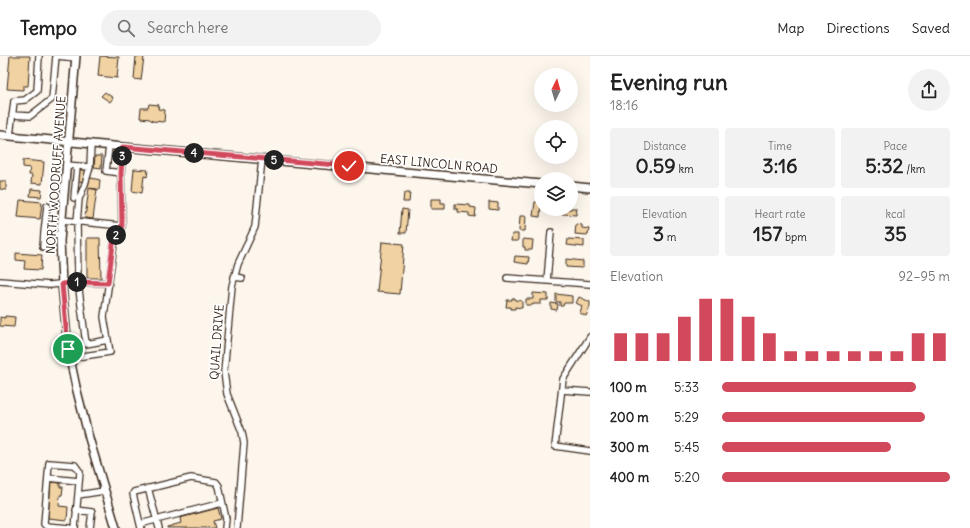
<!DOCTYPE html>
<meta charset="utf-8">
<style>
:root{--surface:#fff;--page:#f2f2f2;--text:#222;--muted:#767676;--line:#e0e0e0;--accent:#d1495b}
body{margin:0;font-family:Delius,sans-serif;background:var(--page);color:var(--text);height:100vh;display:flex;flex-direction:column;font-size:15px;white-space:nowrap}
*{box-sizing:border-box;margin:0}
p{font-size:13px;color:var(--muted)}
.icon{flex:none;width:22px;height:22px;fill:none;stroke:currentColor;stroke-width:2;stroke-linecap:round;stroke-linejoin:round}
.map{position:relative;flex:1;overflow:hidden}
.panel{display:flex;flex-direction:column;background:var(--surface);width:380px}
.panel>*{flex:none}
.needle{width:26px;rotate:5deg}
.buttons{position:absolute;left:534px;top:12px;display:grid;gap:8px}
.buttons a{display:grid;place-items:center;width:44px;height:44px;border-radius:50%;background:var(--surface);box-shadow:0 4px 16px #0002;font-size:20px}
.pin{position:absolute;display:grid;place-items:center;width:34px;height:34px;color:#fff;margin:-17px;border:2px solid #fff;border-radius:50%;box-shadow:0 1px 4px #0007}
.km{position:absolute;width:20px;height:20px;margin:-10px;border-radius:50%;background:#222;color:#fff;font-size:11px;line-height:20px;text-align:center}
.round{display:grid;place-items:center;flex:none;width:42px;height:42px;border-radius:21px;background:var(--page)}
.head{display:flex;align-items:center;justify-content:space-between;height:68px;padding:0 20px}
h1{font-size:22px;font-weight:700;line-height:30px}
.stats{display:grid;grid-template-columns:repeat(3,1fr);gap:6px;height:68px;padding:4px 20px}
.stats div{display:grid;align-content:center;border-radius:4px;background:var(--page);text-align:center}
.stats b{font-size:20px;font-weight:700}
.stats small{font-size:11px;font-weight:400}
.stats p{font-size:11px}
.chart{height:112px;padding:8px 20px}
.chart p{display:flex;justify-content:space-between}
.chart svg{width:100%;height:72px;margin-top:4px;stroke:var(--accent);stroke-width:6}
ul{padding:0 20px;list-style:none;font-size:13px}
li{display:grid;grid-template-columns:64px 48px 1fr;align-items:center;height:30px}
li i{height:10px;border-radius:5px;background:var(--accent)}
header{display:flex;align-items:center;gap:24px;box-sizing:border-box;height:56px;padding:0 20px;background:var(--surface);border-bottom:1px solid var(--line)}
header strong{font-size:19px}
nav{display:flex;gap:22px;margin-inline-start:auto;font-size:14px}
.search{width:280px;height:36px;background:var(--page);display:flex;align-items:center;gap:10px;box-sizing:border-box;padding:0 14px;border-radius:22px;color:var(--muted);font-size:15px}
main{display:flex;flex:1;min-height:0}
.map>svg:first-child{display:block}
</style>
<header>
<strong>Tempo</strong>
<div class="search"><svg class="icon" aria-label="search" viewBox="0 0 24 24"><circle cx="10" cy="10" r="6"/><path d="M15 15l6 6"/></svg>Search here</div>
<nav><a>Map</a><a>Directions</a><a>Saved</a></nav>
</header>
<main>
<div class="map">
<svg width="590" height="472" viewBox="0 0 590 472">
<rect width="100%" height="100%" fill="#fcf6ed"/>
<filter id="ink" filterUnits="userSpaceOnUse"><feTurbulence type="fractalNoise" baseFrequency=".025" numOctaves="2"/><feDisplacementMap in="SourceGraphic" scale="8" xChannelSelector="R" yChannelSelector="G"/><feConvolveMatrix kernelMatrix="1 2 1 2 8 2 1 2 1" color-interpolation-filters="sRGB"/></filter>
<g filter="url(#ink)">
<path fill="#f1d2a3" stroke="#3b2a1e" d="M10 0H30L28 30H23V34L7 33Z
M100 0 119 1 117 22 98 20Z
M136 0 144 1 141 24 134 23Z
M105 36 113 42 110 46 101 40Z
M149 48 159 49 158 53 165 54 164 66 152 65 150 63 140 62 141 52H148Z
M95 100H102L101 112 94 111Z
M23 104 44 106 42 128 31 127 32 119H29L30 112 23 111Z
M79 113 86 114 84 126 78 125Z
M134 113 148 114 147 121 144 120 142 137 132 135Z
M91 122 100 124 99 134 87 132 88 124Z
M0 125H6V134L0 133Z
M89 132 97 133 93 163 85 162Z
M31 133 42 134 41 141 30 140Z
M404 137H410L409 146H403Z
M431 143H441V147H445V153H431Z
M20 144 42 146 40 163 18 161Z
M489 146 498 147V154L489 153Z
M535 146 541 147 540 161 533 160Z
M455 148 470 149V151L476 152 475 161 469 160V157L458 156V153H455Z
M571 152H577L576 159 551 157 552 153H571Z
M402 153 408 154 406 177H400Z
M520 160H526L525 175H519Z
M576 168 582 169V172L589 173 588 179 575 178Z
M512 178H518V185H511Z
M87 182H100L101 222H87Z
M523 183 533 184 532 194H525V191H523Z
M568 183 584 184V191L567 189Z
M382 186 404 188 400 238 377 236Z
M16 197 42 199 41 214 24 213 25 205 16 204Z
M515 200 529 201 528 208 514 206Z
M566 203 583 205V212L566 211Z
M533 237 548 238V244H541V248H533V249H526V243H533Z
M556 238 572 240V247H564L563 250H560V246H556Z
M579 241 590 246V251L586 260 580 257 582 250 576 247Z
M512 242H515V244L522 245V252L515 251V253H511V251H506L507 244H512Z
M551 247 558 248 557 254 551 253Z
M5 260 15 261 14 271 0 270V261L5 262Z
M51 426 60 427V431H63L62 439H60L59 450 68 451 67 464 48 462Z
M218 452 221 463 213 465 215 472H167V471L181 467 180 462Z"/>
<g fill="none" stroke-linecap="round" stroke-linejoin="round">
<defs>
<path id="minor" d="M57 0 76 2
M12 59 30 60 52 43 56 0
M10 80 14 45 25 44 37 35 39 0
M91 88 90 111 85 128 79 143 77 166 78 226 86 288 108 284
M109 90 106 115 121 117 123 91
M66 109 90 111
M74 142 77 110
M47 150 44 177 61 179
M62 164 122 170 121 117
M43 191 44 177
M234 221 242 222
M507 222 590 228
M0 225 50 229 78 226 108 227
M547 225 551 176
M590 281 563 323 555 390 590 395
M70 302 110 296 104 261 115 181 122 170
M562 334 590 336
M48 422 79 425
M148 432 159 472
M78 439 104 435
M76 454 92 456 90 472
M140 468 222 447
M70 472 46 470 44 468 49 407 75 409 80 416 75 472
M141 472 133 438 134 436 191 422 216 426 219 430 226 463 225 472
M237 472 244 387 242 376 227 338 224 316 232 230 238 208 255 171 262 103"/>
<path id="major" d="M76 0 60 185 62 228 68 293 76 331 89 382 116 472
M0 79 123 91 541 128
M571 130 590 132"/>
</defs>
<use href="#minor" stroke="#3b2a1e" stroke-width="8"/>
<use href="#major" stroke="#3b2a1e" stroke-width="10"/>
<use href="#minor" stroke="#fff" stroke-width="5.5"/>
<use href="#major" stroke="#fff" stroke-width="7"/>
</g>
</g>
<g fill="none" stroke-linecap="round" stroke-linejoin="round" filter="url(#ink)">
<defs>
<path id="route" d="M68 293 62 228 78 226 108 227 114 181 122 170 121 117 123 91 349 110"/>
</defs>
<use href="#route" stroke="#fff" stroke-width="8"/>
<use href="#route" stroke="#d1495b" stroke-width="5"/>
</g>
<g text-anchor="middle" stroke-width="3.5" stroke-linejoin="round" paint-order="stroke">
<g font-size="12" fill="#3b2a1e" stroke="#fff">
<text transform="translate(439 108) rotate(5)" y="4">EAST LINCOLN ROAD</text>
<text transform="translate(56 119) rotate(-86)" y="4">NORTH WOODRUFF AVENUE</text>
<text transform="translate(217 286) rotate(-86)" y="4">QUAIL DRIVE</text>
</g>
</g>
</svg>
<div class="buttons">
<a><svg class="needle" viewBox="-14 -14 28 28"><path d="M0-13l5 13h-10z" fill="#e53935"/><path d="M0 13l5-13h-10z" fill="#767676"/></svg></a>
<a><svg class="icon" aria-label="locate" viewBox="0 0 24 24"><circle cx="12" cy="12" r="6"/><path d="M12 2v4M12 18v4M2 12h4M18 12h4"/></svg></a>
<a><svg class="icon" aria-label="layers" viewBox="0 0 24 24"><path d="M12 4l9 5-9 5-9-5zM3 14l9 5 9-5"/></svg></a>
</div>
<div class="pin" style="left:68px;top:293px;background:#1e9e55"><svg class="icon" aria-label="arrive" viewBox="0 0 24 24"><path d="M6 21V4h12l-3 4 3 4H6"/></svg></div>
<div class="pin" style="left:349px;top:110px;background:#d93025"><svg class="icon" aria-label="check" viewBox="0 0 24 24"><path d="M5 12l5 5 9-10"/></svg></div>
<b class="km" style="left:77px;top:226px">1</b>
<b class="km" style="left:116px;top:179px">2</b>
<b class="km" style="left:122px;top:100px">3</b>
<b class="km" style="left:194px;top:97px">4</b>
<b class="km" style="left:274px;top:104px">5</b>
</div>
<section class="panel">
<div class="head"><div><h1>Evening run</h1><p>18:16</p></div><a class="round"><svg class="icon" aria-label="share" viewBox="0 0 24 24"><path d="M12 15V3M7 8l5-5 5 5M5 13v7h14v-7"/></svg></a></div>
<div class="stats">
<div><p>Distance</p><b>0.59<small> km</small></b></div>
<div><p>Time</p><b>3:16</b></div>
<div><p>Pace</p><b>5:32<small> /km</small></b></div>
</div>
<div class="stats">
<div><p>Elevation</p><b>3<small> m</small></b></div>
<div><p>Heart rate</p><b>157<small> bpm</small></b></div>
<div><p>kcal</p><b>35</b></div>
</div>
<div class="chart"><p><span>Elevation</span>92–95 m</p>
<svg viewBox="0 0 160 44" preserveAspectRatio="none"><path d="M5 44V27M15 44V27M25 44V27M35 44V17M45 44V6M55 44V6M65 44V17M75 44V27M85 44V38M95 44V38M105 44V38M115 44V38M125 44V38M135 44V38M145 44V27M155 44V27"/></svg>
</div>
<ul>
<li><b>100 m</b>5:33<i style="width:85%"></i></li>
<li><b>200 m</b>5:29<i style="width:89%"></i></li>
<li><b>300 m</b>5:45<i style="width:74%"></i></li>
<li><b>400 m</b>5:20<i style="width:100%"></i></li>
</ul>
</section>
</main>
